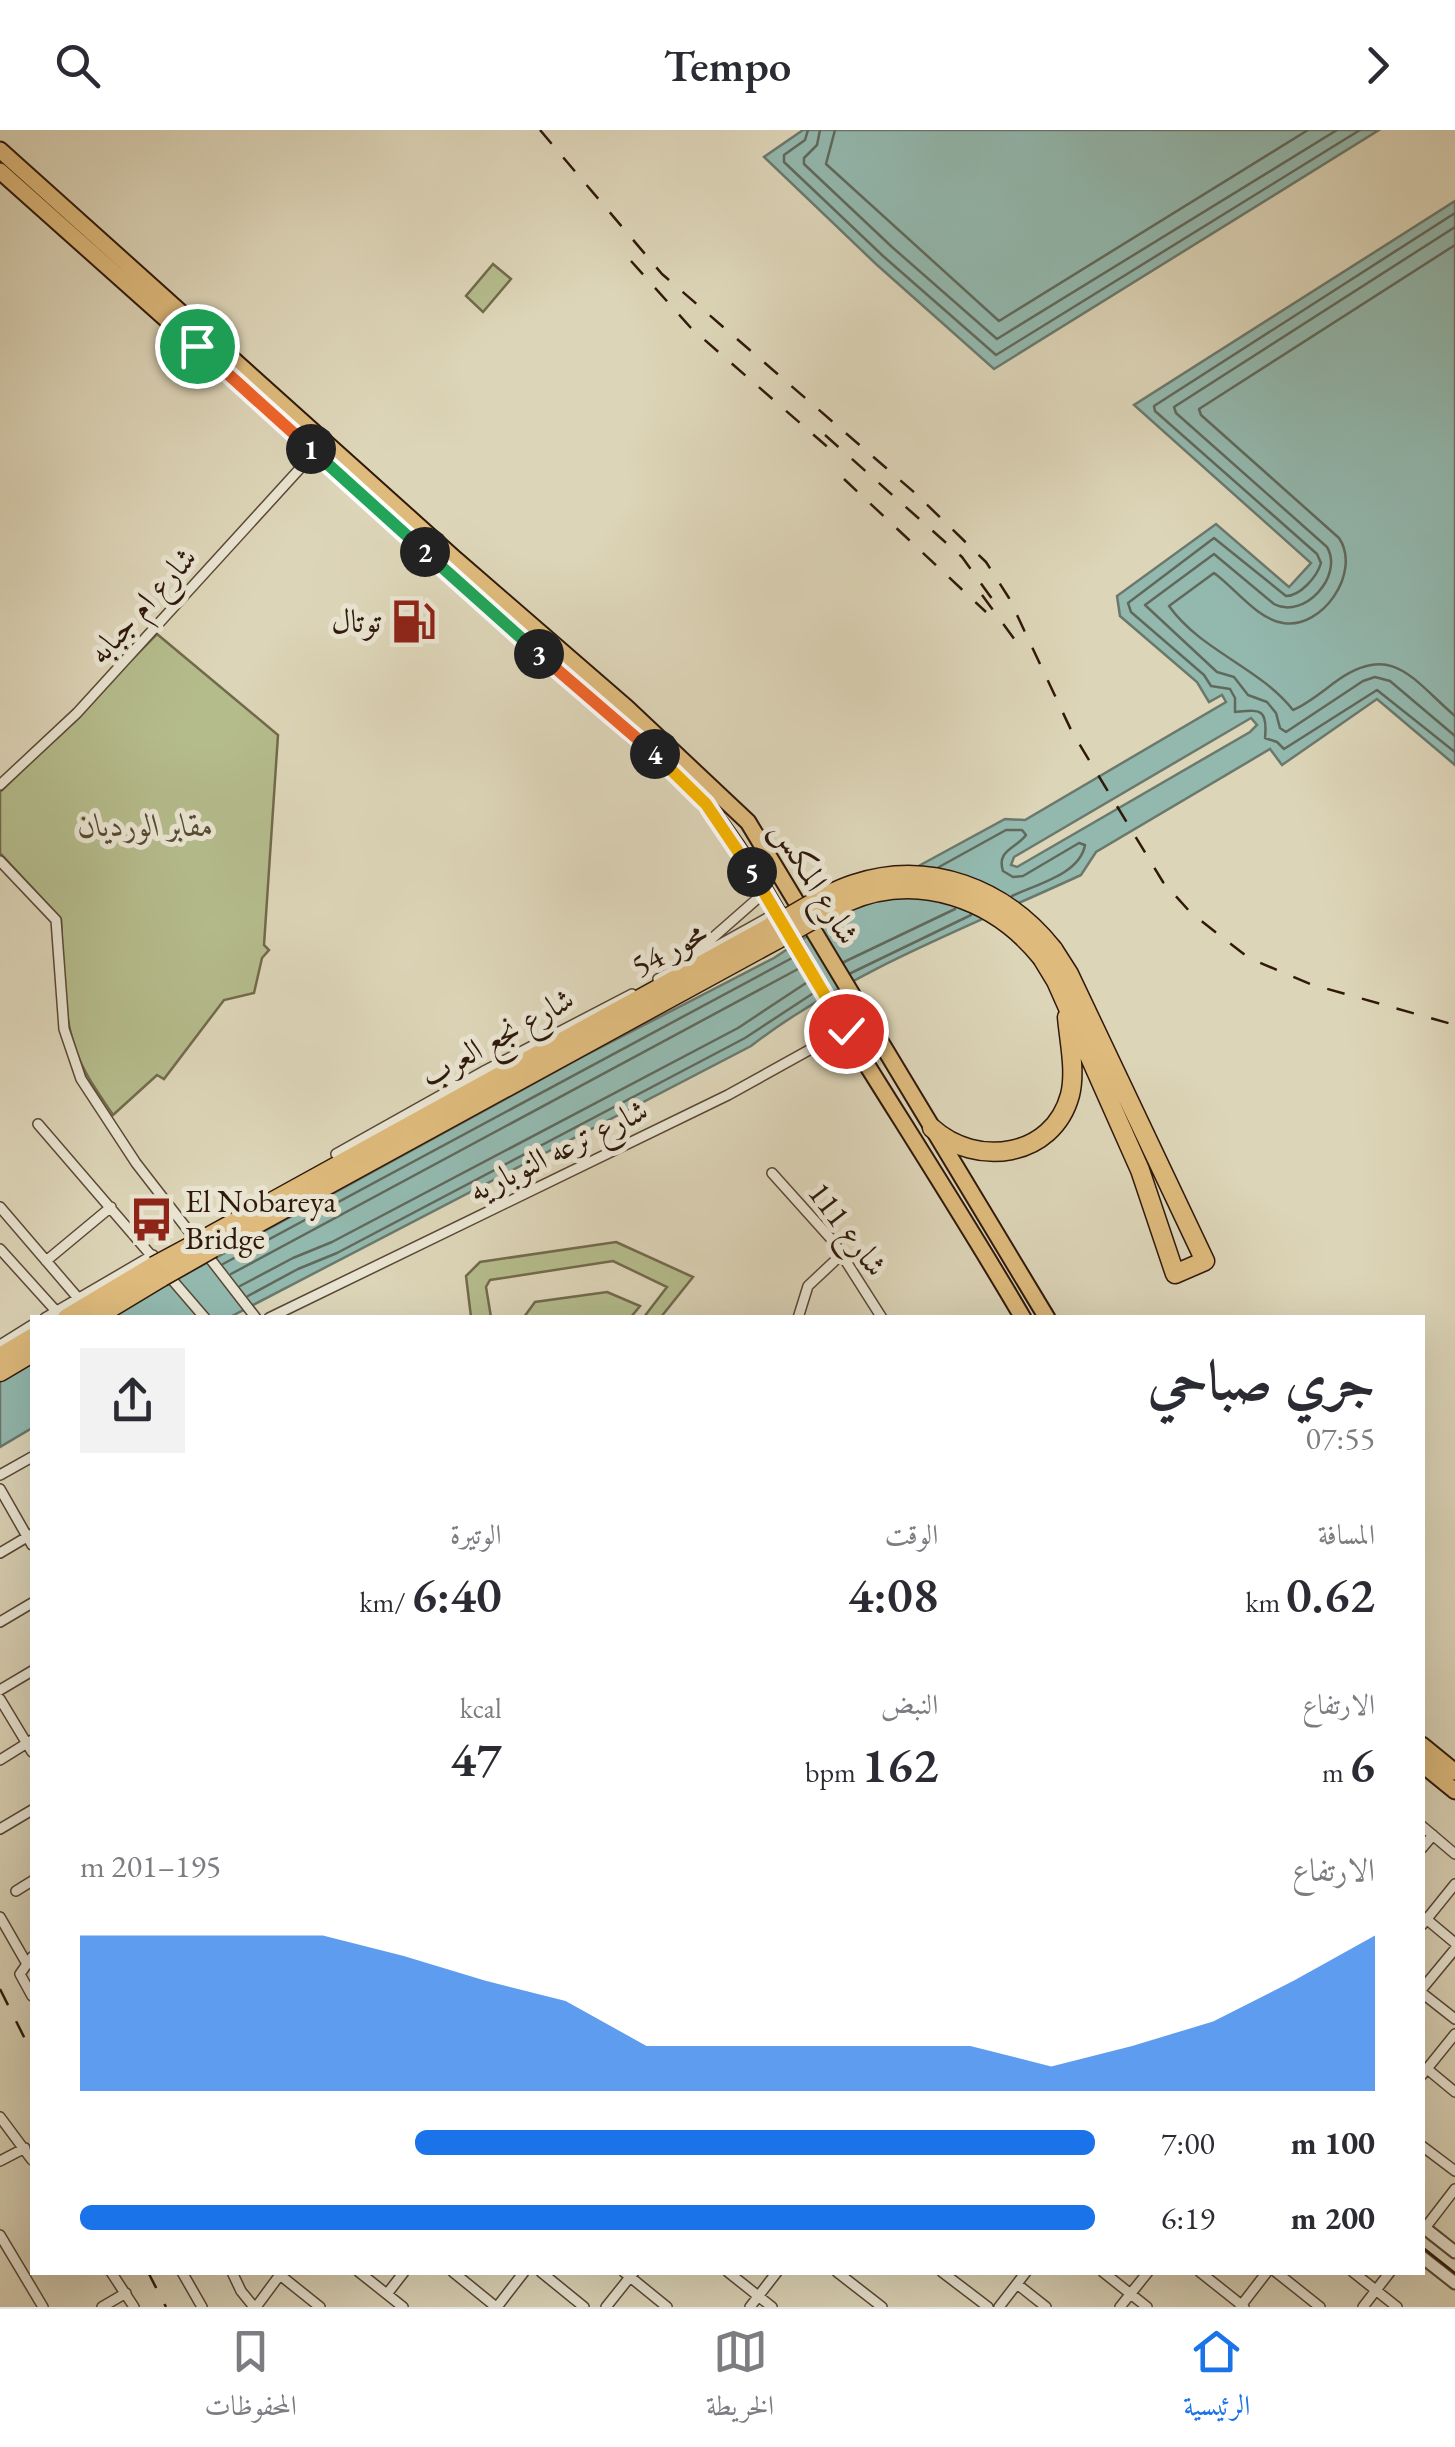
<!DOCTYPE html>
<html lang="ar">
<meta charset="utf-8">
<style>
:root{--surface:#fff;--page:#f2f2f3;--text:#2b2b33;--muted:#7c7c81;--line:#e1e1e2;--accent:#1a73e8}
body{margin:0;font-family:"EB Garamond",Amiri,serif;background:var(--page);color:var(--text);direction:rtl;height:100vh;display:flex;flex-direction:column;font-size:38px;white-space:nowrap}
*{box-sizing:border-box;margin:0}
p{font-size:32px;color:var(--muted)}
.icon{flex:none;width:55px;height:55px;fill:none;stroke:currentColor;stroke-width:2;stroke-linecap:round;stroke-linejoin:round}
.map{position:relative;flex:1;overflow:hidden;direction:ltr}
.details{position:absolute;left:30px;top:1185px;width:1395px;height:960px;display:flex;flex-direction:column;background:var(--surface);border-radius:0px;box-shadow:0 10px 40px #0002;direction:rtl}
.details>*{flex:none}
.pin{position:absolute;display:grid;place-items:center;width:85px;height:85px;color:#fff;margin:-42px;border:5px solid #fff;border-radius:50%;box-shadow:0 2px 10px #0007}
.km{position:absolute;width:50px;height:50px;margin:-25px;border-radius:50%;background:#222;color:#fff;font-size:28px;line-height:50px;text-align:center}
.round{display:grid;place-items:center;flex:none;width:105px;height:105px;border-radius:0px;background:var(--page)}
.headline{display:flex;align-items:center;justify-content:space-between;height:170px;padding:0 50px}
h1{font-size:55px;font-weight:600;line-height:75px}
.metrics{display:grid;grid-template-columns:repeat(3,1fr);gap:15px;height:170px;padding:10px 50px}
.metrics div{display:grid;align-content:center}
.metrics b{font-size:50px;font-weight:600}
.metrics small{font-size:28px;font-weight:400}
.metrics p{font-size:28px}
.chart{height:280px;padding:20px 50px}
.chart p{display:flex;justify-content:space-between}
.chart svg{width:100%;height:180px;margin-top:10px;fill:var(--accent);opacity:.7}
ul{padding:0 50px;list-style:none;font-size:32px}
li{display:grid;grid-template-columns:160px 120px 1fr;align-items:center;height:75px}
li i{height:25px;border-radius:12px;background:var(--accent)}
header{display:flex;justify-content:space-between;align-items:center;height:130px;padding:0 50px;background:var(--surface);font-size:45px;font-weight:600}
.tab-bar{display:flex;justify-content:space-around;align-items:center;height:140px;border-top:2px solid var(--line);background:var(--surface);font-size:28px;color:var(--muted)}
.tab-bar a{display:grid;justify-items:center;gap:5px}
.tab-bar .on{color:var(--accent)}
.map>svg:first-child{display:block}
</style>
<header><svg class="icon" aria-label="forward" viewBox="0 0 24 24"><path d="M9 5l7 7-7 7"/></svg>Tempo<svg class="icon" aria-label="search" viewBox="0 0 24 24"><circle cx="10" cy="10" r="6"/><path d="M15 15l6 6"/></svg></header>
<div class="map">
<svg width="1455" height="2177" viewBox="0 0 1455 2177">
<rect width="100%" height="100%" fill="#ddd5b8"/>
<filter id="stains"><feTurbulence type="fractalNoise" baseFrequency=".002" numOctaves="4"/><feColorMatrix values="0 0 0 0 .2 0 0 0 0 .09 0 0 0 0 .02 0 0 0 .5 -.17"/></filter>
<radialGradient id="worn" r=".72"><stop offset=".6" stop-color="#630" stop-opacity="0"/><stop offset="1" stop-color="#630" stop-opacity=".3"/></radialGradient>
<path fill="#b5bc8c" stroke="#726a4c" stroke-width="2.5" d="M493 134 511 149 483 182 466 166Z
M157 504 278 605 264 815 269 820 262 828 254 863 224 870 164 949 157 945 113 985C100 965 85 946 77 923 61 881 63 833 61 789L0 723V662Z
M616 1112 693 1147 661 1187H644L667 1157 613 1131 490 1150 486 1157 491 1187H471L466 1146 480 1132Z
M607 1162 640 1176 631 1187H524L535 1172Z"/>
<path fill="#93b9af" stroke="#6b796d" stroke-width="2.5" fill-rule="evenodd" d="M803 0H1379L994 239 876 134 764 27Z
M1455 71V635L1377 569 1282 635 1270 619 1096 722 1081 745C973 795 845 843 751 916L230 1187 106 1188 582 927 774 828 891 751 1005 689 1025 690 1226 572 1222 565 1209 572 1197 552 1120 486 1117 466 1216 394 1289 457 1311 433 1134 275ZM1251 588 1257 595 1250 602 1017 737 1011 735 1014 727Z
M32 1231V1298L0 1317V1250Z"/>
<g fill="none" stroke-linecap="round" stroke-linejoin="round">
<path stroke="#61695d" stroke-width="2.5" d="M808 0 805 10 784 25V32L883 126 996 225 1360 0
M820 0 817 15 804 28V34L892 117 997 209 1337 0
M835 0 826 34 999 191 1308 0
M1455 83 1154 276 1155 281 1317 424 1321 433C1317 447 1300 466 1286 466L1214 408 1128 473 1131 482 1204 545 1211 556 1230 559 1235 568V582C1259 580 1268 577 1265 608L1277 612 1284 619 1377 560 1455 622
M1455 97 1174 277 1176 283 1327 417C1344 446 1304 490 1274 474L1214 424 1145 475 1217 542 1234 547 1248 565 1267 572 1276 583 1280 598 1286 602 1363 551 1375 547 1390 551 1455 606
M1455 115 1199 279 1201 285 1339 408C1362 442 1322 500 1283 493 1257 489 1235 458 1214 443L1169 476C1201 521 1259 537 1293 580 1308 574 1324 560 1338 550 1393 512 1413 550 1455 586
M939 737 1006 700H1022L1026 705C1017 718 996 720 1003 741L1013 747 1023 746 1079 713 1085 715C1080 744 1037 754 1012 766
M844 832 955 779
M851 843 971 785
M223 1134 792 828
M231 1144 798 839
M240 1156 293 1128 332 1112 738 898 806 853
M248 1166 298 1139 337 1123 745 908 812 864"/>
<defs>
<path id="minor" d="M0 655 77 583 315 322
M0 731 56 790 64 899 81 949 136 1033 256 1188
M700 819 765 762
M658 849 778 782
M38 994 205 1188
M336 1024 486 940 632 864
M772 1043 833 1111 882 1188
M0 1077 78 1168
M0 1119 56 1181
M46 1131 111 1077
M45 1188 153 1125
M269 1188 728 965 865 889
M798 1188 808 1156 842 1124
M0 1215 32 1195
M0 1345 32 1327
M0 1359 32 1415
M0 1423 32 1404
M0 1492 32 1473
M0 1560 32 1541
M0 1569 32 1622
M0 1630 32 1610
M1422 1696 1455 1724
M0 1699 32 1680
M1422 1718 1433 1705
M16 1761 32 1751
M0 1787 27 1834
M1425 1788 1455 1813
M1422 1795 1455 1754
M32 1827 20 1844 32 1866
M1422 1859 1455 1819
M1422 1863 1455 1889
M1426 1938 1455 1962
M1422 1945 1455 1904
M0 1987 32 2030
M1422 2016 1455 2041
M0 2031 25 2018
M1425 2098 1455 2059
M0 2105 43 2177
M111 2142 134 2177
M182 2142 202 2177
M232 2142 241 2161 254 2177
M359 2142 403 2177
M453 2142 496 2177
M541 2142 584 2177
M624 2142 667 2177
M728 2142 772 2177
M837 2142 882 2177
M942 2142 988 2177
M1103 2142 1147 2177
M1200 2142 1244 2177
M1276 2142 1320 2177
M1353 2142 1397 2177
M280 2145 320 2177
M1017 2154 1046 2177
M387 2164 404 2142
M102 2177 126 2163
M256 2177 282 2142
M497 2177 524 2142
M606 2177 634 2142
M750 2177 777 2142
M999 2177 1026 2142
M1120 2177 1148 2142
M1240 2177 1267 2142
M1363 2177 1390 2142"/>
<path id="tertiary" d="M1422 2096 1455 2122
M1422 2127 1455 2153"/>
<path id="primary" d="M0 20 453 427 627 578 748 692 1047 1188
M0 41 693 659C753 728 792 812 839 890 900 989 964 1087 1023 1188
M1422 1615 1455 1642
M1422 1634 1455 1661"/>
<path id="motorway" d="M1042 828 1056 851 1140 1040 1175 1144 1205 1131 1069 844 1053 819
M932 998C976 1038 1053 1028 1070 965 1076 941 1069 911 1067 887
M236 1105 778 809
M208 1107 772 796
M67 1188 154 1136
M94 1188 162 1147
M0 1227 32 1208
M0 1242 32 1223"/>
</defs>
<use href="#minor" stroke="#5a4836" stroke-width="12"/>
<use href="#tertiary" stroke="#5a4836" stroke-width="15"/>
<use href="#primary" stroke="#2f190b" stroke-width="19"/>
<use href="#motorway" stroke="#2f190b" stroke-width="21"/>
<use href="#minor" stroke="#e9e4d1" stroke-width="9"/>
<use href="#tertiary" stroke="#e9e4d1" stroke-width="11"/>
<use href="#primary" stroke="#deba7c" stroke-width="15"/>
<use href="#motorway" stroke="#deba7c" stroke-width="18"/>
<path stroke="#2f190b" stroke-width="2.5" d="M1422 2117 1455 2143"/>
<path stroke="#2f190b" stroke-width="2.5" stroke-dasharray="18 18" stroke-linecap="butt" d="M540 0 662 144 915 363 986 432 1009 468 1072 602 1163 752 1191 783 1249 828 1310 854 1455 895
M631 131 691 198 831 320
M825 305 962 427 995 473
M844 349 986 482
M982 465 1023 521
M0 1859 32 1923
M148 2142 166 2177"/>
<defs>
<path id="motorway-bridge" d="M772 796C799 782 826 763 854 754 930 729 1005 759 1053 819
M778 809C801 797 823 783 847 772 918 741 995 769 1042 828
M154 1136 208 1107
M162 1147 213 1118"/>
</defs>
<use href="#motorway-bridge" stroke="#2f190b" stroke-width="21" stroke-linecap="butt"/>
<use href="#motorway-bridge" stroke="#deba7c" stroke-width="18"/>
</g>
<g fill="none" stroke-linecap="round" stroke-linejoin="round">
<defs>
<path id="split-1" d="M197 216 311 319"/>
<path id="split-2" d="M311 319 425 422"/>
<path id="split-3" d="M425 422 539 524"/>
<path id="split-4" d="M539 524 655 624"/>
<path id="split-5" d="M655 624 706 674 752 742"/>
<path id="split-6" d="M752 742 846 901"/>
</defs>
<use href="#split-1" stroke="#fff" stroke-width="20"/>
<use href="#split-2" stroke="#fff" stroke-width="20"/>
<use href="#split-3" stroke="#fff" stroke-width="20"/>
<use href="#split-4" stroke="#fff" stroke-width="20"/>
<use href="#split-5" stroke="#fff" stroke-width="20"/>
<use href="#split-6" stroke="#fff" stroke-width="20"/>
<use href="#split-1" stroke="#f0652b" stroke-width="12"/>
<use href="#split-2" stroke="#22a559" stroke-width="12"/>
<use href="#split-3" stroke="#22a559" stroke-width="12"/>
<use href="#split-4" stroke="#f0652b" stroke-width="12"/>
<use href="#split-5" stroke="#f5b400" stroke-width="12"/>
<use href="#split-6" stroke="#f5b400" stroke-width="12"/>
</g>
<defs>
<symbol id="fuel-bare" viewBox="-9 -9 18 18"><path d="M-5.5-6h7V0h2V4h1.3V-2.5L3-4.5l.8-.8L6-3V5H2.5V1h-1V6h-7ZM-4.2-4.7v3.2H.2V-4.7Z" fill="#8f2418" stroke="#e9e4d1" stroke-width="2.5" paint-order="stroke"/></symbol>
<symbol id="bus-bare" viewBox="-9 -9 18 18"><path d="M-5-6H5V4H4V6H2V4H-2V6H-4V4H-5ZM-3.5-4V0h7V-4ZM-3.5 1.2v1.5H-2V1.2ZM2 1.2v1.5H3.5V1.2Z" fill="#8f2418" stroke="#e9e4d1" stroke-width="2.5" paint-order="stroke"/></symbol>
</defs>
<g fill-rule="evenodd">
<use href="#fuel-bare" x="382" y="460" width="63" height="63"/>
<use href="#bus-bare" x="120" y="1058" width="63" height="63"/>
</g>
<g text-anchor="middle" stroke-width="10" stroke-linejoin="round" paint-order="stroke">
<g font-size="32" fill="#2f190b" stroke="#e9e4d1">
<text transform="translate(142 475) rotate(-48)" y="11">شارع ام جبابه</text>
<text transform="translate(816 752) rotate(59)" y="11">شارع المكس</text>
<text transform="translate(669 819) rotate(-29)" y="11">محور 54</text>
<text transform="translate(497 907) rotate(-29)" y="11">شارع نجع العرب</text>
<text transform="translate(558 1020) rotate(-26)" y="11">شارع ترعه النوباريه</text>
<text transform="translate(848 1099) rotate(53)" y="11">شارع 111</text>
</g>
<g font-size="32" fill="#2f190b" stroke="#e9e4d1" text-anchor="end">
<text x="381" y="502">توتال</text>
<text x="185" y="1082" text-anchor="start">El Nobareya<tspan x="185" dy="37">Bridge</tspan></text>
</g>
<g font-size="32" font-style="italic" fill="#574a32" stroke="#e9e4d1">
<text x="146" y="706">مقابر الورديان</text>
</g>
</g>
<rect width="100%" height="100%" filter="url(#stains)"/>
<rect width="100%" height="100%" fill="url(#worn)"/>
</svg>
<div class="pin" style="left:197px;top:216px;background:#1e9e55"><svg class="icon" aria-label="arrive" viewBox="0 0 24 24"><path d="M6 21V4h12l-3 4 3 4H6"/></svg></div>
<div class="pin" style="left:846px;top:901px;background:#d93025"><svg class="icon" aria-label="check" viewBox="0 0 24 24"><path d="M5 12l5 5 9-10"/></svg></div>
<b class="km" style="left:311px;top:319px">1</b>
<b class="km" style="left:425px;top:422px">2</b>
<b class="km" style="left:539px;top:524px">3</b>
<b class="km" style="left:655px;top:624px">4</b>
<b class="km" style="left:752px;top:742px">5</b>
<section class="details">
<div class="headline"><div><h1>جري صباحي</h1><p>07:55</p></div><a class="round"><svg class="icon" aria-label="share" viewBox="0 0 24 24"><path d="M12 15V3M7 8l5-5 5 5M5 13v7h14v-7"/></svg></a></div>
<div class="metrics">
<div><p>المسافة</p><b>0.62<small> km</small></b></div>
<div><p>الوقت</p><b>4:08</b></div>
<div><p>الوتيرة</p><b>6:40<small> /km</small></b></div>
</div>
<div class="metrics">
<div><p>الارتفاع</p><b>6<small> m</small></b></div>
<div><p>النبض</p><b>162<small> bpm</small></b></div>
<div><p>kcal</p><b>47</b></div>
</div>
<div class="chart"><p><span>الارتفاع</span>195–201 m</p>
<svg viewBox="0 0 160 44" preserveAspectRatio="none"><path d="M0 44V6L10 6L20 6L30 6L40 11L50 17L60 22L70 33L80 33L90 33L100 33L110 33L120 38L130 33L140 27L150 17L160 6V44z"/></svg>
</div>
<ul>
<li><b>100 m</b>7:00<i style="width:67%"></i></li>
<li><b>200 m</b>6:19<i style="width:100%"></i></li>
</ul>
</section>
</div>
<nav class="tab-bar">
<a class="on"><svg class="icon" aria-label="home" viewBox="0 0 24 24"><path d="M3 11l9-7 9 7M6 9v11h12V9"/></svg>الرئيسية</a>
<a><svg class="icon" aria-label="map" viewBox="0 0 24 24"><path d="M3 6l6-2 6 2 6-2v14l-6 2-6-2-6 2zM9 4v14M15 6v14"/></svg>الخريطة</a>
<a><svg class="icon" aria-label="saved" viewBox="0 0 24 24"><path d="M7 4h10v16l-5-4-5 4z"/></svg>المحفوظات</a>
</nav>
